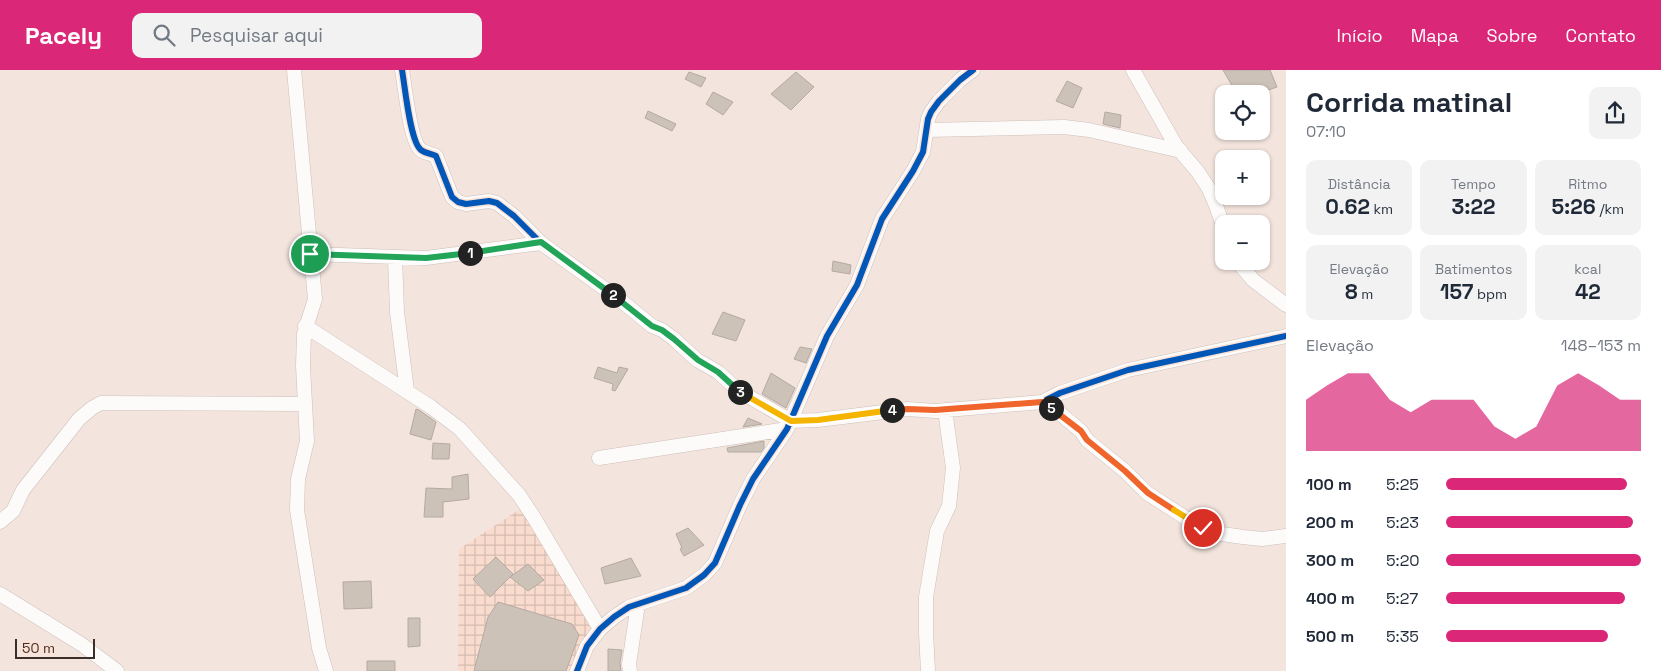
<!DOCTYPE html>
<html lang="pt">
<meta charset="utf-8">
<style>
:root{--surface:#fff;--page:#f2f2f3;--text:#1f2937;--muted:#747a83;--accent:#db2777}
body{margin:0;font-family:"Space Grotesk",sans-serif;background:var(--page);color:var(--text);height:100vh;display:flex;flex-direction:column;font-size:19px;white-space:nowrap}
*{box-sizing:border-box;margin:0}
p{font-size:16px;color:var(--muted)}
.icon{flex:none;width:28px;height:28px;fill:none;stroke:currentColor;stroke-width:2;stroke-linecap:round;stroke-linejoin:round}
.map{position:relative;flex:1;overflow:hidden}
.side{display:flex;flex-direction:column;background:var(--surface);width:375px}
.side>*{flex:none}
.buttons{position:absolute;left:1215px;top:15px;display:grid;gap:10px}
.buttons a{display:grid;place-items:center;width:55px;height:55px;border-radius:10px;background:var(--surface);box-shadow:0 1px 4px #0004;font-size:25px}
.scale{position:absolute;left:15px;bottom:12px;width:80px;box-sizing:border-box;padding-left:5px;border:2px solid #3c2f29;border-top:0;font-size:14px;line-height:18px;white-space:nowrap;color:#3c2f29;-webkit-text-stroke:4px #fce1d4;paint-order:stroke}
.pin{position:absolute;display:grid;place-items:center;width:42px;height:42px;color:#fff;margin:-21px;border:2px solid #fff;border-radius:50%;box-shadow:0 1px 5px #0007}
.km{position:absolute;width:25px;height:25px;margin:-12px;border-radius:50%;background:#222;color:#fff;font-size:14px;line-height:25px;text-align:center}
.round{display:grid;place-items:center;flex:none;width:52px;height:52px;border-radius:10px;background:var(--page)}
.summary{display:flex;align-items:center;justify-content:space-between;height:85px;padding:0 20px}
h1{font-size:28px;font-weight:800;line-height:38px}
.metrics{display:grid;grid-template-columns:repeat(3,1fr);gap:8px;height:85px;padding:5px 20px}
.metrics div{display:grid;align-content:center;border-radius:10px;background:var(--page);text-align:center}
.metrics b{font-size:21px;font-weight:800}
.metrics small{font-size:14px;font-weight:400}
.metrics p{font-size:14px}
.chart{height:140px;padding:10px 20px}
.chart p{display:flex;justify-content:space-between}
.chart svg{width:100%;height:90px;margin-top:5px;fill:var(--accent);opacity:.7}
ul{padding:0 20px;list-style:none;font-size:16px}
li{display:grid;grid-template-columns:80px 60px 1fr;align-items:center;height:38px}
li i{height:12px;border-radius:6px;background:var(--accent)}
header{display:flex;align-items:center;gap:30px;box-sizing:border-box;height:70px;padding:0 25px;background:var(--accent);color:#fff}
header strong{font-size:24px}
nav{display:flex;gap:28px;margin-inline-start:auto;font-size:18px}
.search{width:350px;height:45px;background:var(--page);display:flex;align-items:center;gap:12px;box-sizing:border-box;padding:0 18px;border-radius:10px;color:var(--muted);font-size:19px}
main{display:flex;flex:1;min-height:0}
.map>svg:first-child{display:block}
</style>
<header>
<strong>Pacely</strong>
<div class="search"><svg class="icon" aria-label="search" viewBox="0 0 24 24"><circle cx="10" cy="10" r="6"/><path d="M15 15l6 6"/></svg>Pesquisar aqui</div>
<nav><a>Início</a><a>Mapa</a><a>Sobre</a><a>Contato</a></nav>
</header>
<main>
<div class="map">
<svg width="1286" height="601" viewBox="0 0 1286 601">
<defs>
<pattern id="industrial-grid" width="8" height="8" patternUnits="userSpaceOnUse" patternTransform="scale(1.25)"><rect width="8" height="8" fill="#f9dcce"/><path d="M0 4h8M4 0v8" fill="none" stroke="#d6bdb1"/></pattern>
</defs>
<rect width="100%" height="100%" fill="#f3e4dd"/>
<path fill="url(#industrial-grid)" d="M522 438 594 561 578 601H458L459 479Z"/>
<path fill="#cdc2b8" stroke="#b4aaa2" d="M1223 0H1270L1277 17 1260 23 1257 17 1237 24Z
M689 2 706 8 701 17 685 9Z
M796 2 814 17 791 40 771 24Z
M1067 11 1082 18 1073 38 1056 31Z
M713 22 733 32 723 45 706 34Z
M648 41 676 54 672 61 645 48Z
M1105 42 1121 45 1120 58 1103 54Z
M833 191 851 195 850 204 832 201Z
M723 242 745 250 736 271 712 264Z
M800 277 812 279 806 293 794 289Z
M598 297 617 303 619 297 628 299 615 321 612 320 613 314 594 308Z
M771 303 795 318 786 338 762 324Z
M416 339 419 340 436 352 431 370 410 364Z
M748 348 762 354 743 357Z
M764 371V378L761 382H728L727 378Z
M433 373 450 374 449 389H432Z
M468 404 469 429 443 432V447H424L426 418 452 419V407Z
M688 458 704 475 684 486 680 479 682 478 676 464Z
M496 487 513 504 490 527 473 509Z
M631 488 641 506 605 514 601 498Z
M528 494 544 510 528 521 510 507Z
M371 511 372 538 344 539 343 512Z
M498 532 572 554 579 565 566 601H474L488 547Z
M408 548H420V576L408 577Z
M608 579 622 580 620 593 621 601H608Z
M367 591H395V601H367Z"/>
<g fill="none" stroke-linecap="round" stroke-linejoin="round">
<defs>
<path id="minor" d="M294 0 315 229 304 264 303 296 307 371 298 409 297 440 319 578 326 601
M402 0C405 16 410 72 421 80 425 83 432 84 436 86L452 127 458 132 466 134 489 131 497 133 514 146 541 173 619 229 652 256 662 260 674 269 697 290 718 302 739 321 791 351 818 350 908 339 935 341 1042 332 1060 323 1128 300 1286 266
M1133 0 1176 76 1198 102 1209 119 1215 133 1224 158
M927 60 1064 57 1089 60 1181 81
M310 184 426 188 541 173
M395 188 397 242 407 321
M1237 191 1253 210 1286 235
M305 256 431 337 460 359 519 425 533 446 600 559
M1042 332 1057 341 1081 361 1087 370 1125 401 1147 423 1192 452 1203 458 1222 464 1243 467 1262 469 1286 466
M599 388 787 359
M0 452 13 441 23 420 79 349 92 338 101 333 305 334
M0 524 81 574 117 601
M577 601 587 576 600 559 614 547 629 537 686 518 704 505 715 493 740 435 753 409 787 359 827 266 857 215 882 149 913 101 923 82 928 49 931 42 939 31 960 10 973 0
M630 601 629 594 638 534
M928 601 926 563V527L937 461 949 436 953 398 945 340"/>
</defs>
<use href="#minor" stroke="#cdc0ba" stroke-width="15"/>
<use href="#minor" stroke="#fdfbfa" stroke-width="14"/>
<defs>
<path id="cycleway" d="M402 0C405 16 410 72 421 80 425 83 432 84 436 86L452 127 458 132 466 134 489 131 497 133 514 146 541 173 619 229 652 256 662 260 674 269 697 290 718 302 739 321 791 351 818 350 908 339 935 341 1042 332 1060 323 1128 300 1286 266
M577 601 587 576 600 559 614 547 629 537 686 518 704 505 715 493 740 435 753 409 787 359 827 266 857 215 882 149 913 101 923 82 928 49 931 42 939 31 960 10 973 0"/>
</defs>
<use href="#cycleway" stroke="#fce1d4" stroke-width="9"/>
<use href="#cycleway" stroke="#0057b8" stroke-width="6"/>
</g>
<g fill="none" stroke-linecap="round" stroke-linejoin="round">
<defs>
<path id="split-1" d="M310 184 426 188 470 183"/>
<path id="split-2" d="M470 183 541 172 613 225"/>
<path id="split-3" d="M613 225 652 256 662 260 674 269 698 290 718 302 740 322"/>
<path id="split-4" d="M740 322 791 351 818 350 892 340"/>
<path id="split-5" d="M892 340 908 339 935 340 1042 332 1051 338"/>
<path id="split-6" d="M1051 338 1081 361 1087 370 1125 401 1148 423 1174 440"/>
<path id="split-7" d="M1174 440 1203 458"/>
</defs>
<use href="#split-1" stroke="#fff" stroke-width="10"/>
<use href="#split-2" stroke="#fff" stroke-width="10"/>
<use href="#split-3" stroke="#fff" stroke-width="10"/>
<use href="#split-4" stroke="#fff" stroke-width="10"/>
<use href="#split-5" stroke="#fff" stroke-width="10"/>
<use href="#split-6" stroke="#fff" stroke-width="10"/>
<use href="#split-7" stroke="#fff" stroke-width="10"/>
<use href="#split-1" stroke="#22a559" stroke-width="6"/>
<use href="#split-2" stroke="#22a559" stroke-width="6"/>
<use href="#split-3" stroke="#22a559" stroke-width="6"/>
<use href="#split-4" stroke="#f5b400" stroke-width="6"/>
<use href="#split-5" stroke="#f0652b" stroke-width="6"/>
<use href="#split-6" stroke="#f0652b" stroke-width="6"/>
<use href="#split-7" stroke="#f5b400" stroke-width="6"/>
</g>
</svg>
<div class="buttons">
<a><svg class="icon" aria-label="locate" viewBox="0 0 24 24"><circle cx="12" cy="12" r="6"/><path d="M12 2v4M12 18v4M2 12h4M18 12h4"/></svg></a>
<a>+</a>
<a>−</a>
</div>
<div class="scale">50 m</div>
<div class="pin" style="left:310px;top:184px;background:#1e9e55"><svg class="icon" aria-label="arrive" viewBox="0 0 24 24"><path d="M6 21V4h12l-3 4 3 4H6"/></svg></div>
<div class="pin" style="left:1203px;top:458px;background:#d93025"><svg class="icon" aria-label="check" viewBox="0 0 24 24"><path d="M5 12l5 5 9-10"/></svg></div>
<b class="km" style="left:470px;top:183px">1</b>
<b class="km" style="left:613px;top:225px">2</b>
<b class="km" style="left:740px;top:322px">3</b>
<b class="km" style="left:892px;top:340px">4</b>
<b class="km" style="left:1051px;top:338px">5</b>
</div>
<section class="side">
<div class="summary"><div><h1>Corrida matinal</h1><p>07:10</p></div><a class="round"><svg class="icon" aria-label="share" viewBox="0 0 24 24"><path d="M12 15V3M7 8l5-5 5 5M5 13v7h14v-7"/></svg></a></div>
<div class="metrics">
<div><p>Distância</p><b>0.62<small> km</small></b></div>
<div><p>Tempo</p><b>3:22</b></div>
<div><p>Ritmo</p><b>5:26<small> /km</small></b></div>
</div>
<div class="metrics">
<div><p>Elevação</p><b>8<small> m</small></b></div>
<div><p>Batimentos</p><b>157<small> bpm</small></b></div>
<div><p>kcal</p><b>42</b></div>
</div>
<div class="chart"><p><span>Elevação</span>148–153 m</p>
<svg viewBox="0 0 160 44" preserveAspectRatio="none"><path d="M0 44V19L10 12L20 6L30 6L40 19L50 25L60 19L70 19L80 19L90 32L100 38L110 32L120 12L130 6L140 12L150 19L160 19V44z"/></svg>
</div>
<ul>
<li><b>100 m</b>5:25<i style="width:93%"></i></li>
<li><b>200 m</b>5:23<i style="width:96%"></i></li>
<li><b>300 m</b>5:20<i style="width:100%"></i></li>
<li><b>400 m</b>5:27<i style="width:92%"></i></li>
<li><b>500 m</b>5:35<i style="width:83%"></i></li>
</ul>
</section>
</main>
